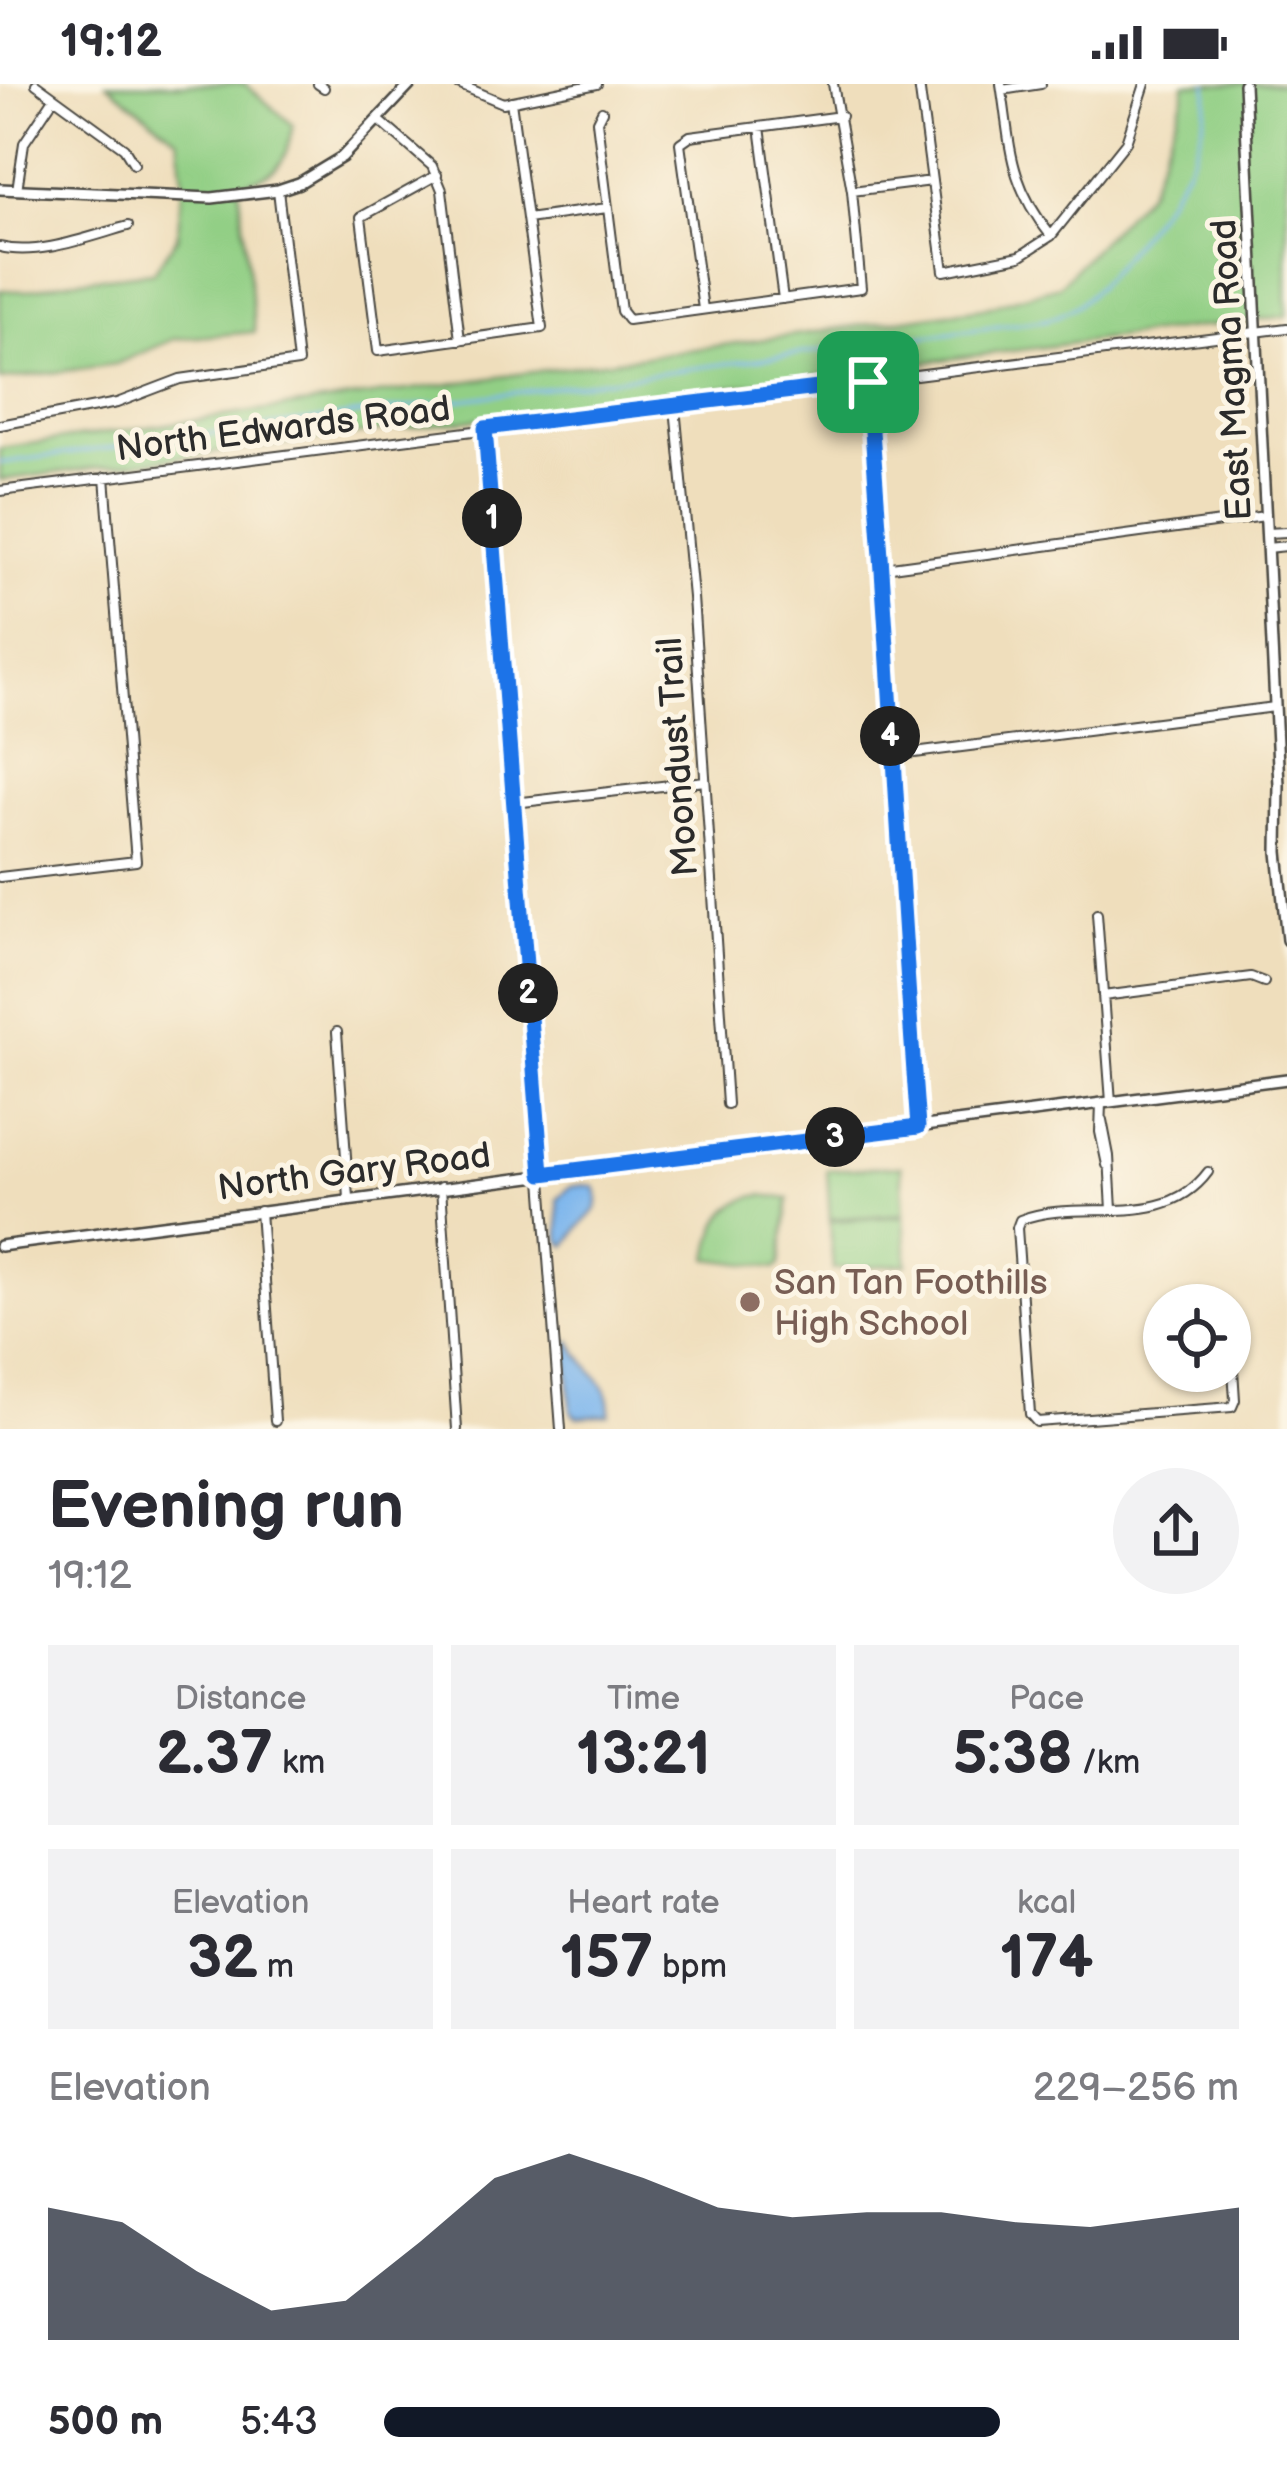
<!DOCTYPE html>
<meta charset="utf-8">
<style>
:root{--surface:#fff;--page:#f2f2f3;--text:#2b2b33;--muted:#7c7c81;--accent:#111827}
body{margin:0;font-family:"Balsamiq Sans",sans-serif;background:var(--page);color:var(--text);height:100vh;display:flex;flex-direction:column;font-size:45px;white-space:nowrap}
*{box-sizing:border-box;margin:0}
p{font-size:39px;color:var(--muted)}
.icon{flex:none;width:66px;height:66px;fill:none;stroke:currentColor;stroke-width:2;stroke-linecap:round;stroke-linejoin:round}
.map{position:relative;height:1345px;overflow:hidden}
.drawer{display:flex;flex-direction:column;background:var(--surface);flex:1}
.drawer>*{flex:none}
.buttons{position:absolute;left:1143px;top:1200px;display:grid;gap:24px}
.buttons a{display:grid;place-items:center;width:108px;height:108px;border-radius:50%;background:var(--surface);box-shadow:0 3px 9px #0004;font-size:60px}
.pin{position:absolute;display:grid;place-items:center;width:102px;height:102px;color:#fff;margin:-51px;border-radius:24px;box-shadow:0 6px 18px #0006}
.km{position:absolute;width:60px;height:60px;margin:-30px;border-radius:50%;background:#222;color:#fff;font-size:33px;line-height:60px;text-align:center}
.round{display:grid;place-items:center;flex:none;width:126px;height:126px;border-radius:63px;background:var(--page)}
.overview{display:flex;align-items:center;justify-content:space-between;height:204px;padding:0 48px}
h1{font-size:66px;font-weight:700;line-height:90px}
.figures{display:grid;grid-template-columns:repeat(3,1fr);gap:18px;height:204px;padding:12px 48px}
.figures div{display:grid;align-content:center;border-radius:0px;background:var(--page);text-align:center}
.figures b{font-size:60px;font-weight:700}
.figures small{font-size:33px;font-weight:400}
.figures p{font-size:33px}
.chart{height:336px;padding:24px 48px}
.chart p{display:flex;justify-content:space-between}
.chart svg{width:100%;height:216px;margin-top:12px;fill:var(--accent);opacity:.7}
ul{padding:0 48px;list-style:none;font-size:39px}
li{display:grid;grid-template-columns:192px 144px 1fr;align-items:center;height:90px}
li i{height:30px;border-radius:15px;background:var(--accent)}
.status{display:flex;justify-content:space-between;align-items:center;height:84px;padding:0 60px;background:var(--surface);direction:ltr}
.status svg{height:33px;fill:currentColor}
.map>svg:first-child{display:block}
</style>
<div class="status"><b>19:12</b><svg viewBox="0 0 49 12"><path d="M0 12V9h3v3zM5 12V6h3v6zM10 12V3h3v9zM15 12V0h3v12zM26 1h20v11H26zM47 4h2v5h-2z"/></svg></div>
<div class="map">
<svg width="1287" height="1345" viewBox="0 0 1287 1345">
<rect width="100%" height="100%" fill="#fcf5e5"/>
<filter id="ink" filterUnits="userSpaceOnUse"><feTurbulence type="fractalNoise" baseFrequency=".00833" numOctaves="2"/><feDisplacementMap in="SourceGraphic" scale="24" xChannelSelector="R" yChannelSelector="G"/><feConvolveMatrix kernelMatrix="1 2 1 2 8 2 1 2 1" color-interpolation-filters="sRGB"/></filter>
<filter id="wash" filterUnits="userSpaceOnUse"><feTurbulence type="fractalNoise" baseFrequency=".004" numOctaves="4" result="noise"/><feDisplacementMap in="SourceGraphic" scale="48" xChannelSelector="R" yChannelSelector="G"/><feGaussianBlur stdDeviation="2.7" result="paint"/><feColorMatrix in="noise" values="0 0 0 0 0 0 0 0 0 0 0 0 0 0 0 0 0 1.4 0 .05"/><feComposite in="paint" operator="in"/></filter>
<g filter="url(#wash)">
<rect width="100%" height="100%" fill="#efdebc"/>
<path fill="#92cf85" stroke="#5e7d58" stroke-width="3" d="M107 0H245L293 41C285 82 279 89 239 100L255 248 174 255 116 280 0 296V206L24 207 69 197 153 188 177 154 183 96 178 55Z
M1184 0H1287V232L0 396V364L983 224 1059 202 1148 107 1184 13Z
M901 1082 904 1130 830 1135 827 1086Z
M762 1111 789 1115 780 1181 775 1184 709 1175C714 1141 724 1117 762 1111Z
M904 1132 907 1180 833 1185 830 1137Z"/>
<path fill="#7db6ed" stroke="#54708c" stroke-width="3" d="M585 1101 595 1103C605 1126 590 1130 578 1145 574 1151 571 1157 566 1162L560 1156 558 1115 570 1103Z
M571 1257C583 1283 615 1302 609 1330L578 1333 571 1327 567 1259Z"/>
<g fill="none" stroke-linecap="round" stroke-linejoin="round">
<path stroke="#7db6ed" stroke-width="3" d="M0 379 1046 236C1062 231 1074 225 1086 214 1111 191 1173 111 1188 81 1200 57 1209 26 1207 0"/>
</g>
</g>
<g filter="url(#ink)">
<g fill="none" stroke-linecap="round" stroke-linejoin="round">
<defs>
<path id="minor" d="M36 0 124 64 134 80
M318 0 324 4
M458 0 503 19 597 0
M919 0 944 187 1020 172 1051 152 1126 58 1145 0
M1001 0C1011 64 1008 98 1051 152
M1002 6 1041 0
M602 27 597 37 621 227 628 236 861 204 852 107 833 0
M380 37 432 82 442 106 460 256
M760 43 783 215
M437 91 361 133 378 267 542 244 511 17
M17 106 24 59 54 14
M852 107 932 97
M527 135 607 124
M0 163C38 173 91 152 128 142
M703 225 680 59 690 52 841 32
M868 298C889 546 899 795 918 1043
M675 323 693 513 727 1020
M0 341 117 319 180 295 298 278 278 106
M485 345 561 1345
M0 407 1287 244
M1266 449 1287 448
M1267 464 1287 462
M884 484 1265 432
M891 672 1275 623
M514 719 705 697
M0 793 136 777 105 393
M1097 830 1111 1018
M1103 912 1251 893 1264 898
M337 948 349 1114
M1101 1019 1100 1048 1107 1081
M1102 1036 1109 1072 1112 1126
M1208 1088C1163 1149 1080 1112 1020 1136L1017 1144 1030 1330 1037 1338 1232 1323 1235 1316 1230 1239
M441 1103 457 1345
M260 1127 275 1337"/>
<path id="tertiary" d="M1244 0 1279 701 1278 768 1287 856
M0 105 212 114 278 106 299 99 342 73 411 0
M0 1162 1287 995"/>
</defs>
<use href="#minor" stroke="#484641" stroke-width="12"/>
<use href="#tertiary" stroke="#484641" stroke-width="14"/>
<use href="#minor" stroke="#fff" stroke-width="8"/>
<use href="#tertiary" stroke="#fff" stroke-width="9"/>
</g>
</g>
<g fill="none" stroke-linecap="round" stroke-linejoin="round" filter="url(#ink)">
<defs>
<path id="route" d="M868 298C889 546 899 795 918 1043L542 1090 485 344Z"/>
</defs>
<use href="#route" stroke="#fff" stroke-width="24"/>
<use href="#route" stroke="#1a73e8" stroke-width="15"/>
</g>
<circle fill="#8d6e63" stroke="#fcf5e5" stroke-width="4.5" cx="750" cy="1218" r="12"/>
<g text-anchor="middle" stroke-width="10" stroke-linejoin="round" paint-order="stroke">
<g font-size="36" fill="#2b2b2b" stroke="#fcf5e5">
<text transform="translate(1230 286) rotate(-93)" y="13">East Magma Road</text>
<text transform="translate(283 343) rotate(-7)" y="13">North Edwards Road</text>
<text transform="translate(676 673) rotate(-94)" y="13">Moondust Trail</text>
<text transform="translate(354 1086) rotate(-7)" y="13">North Gary Road</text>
</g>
<g font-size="36" fill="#785e54" stroke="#fcf5e5" text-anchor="start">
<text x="774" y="1210">San Tan Foothills<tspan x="774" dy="41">High School</tspan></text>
</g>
</g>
</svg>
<div class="buttons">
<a><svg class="icon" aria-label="locate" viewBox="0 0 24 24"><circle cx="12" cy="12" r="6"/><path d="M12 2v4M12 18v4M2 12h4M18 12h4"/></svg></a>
</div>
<div class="pin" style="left:868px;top:298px;background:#1e9e55"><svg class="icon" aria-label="arrive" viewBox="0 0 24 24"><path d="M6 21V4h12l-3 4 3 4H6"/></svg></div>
<b class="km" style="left:492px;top:434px">1</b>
<b class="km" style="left:528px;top:909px">2</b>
<b class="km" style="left:835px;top:1053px">3</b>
<b class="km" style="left:890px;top:652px">4</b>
</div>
<section class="drawer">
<div class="overview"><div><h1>Evening run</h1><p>19:12</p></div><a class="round"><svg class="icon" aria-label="share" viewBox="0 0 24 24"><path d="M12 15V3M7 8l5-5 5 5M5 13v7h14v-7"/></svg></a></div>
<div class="figures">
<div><p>Distance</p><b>2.37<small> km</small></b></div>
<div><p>Time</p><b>13:21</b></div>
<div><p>Pace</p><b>5:38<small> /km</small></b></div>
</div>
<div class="figures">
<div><p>Elevation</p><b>32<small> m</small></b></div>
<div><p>Heart rate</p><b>157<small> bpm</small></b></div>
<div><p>kcal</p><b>174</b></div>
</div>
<div class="chart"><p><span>Elevation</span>229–256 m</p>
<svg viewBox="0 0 160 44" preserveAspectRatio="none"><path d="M0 44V17L10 20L20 30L30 38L40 36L50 24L60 11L70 6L80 11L90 17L100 19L110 18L120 18L130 20L140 21L150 19L160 17V44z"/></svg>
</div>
<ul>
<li><b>500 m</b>5:43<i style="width:72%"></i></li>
</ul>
</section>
